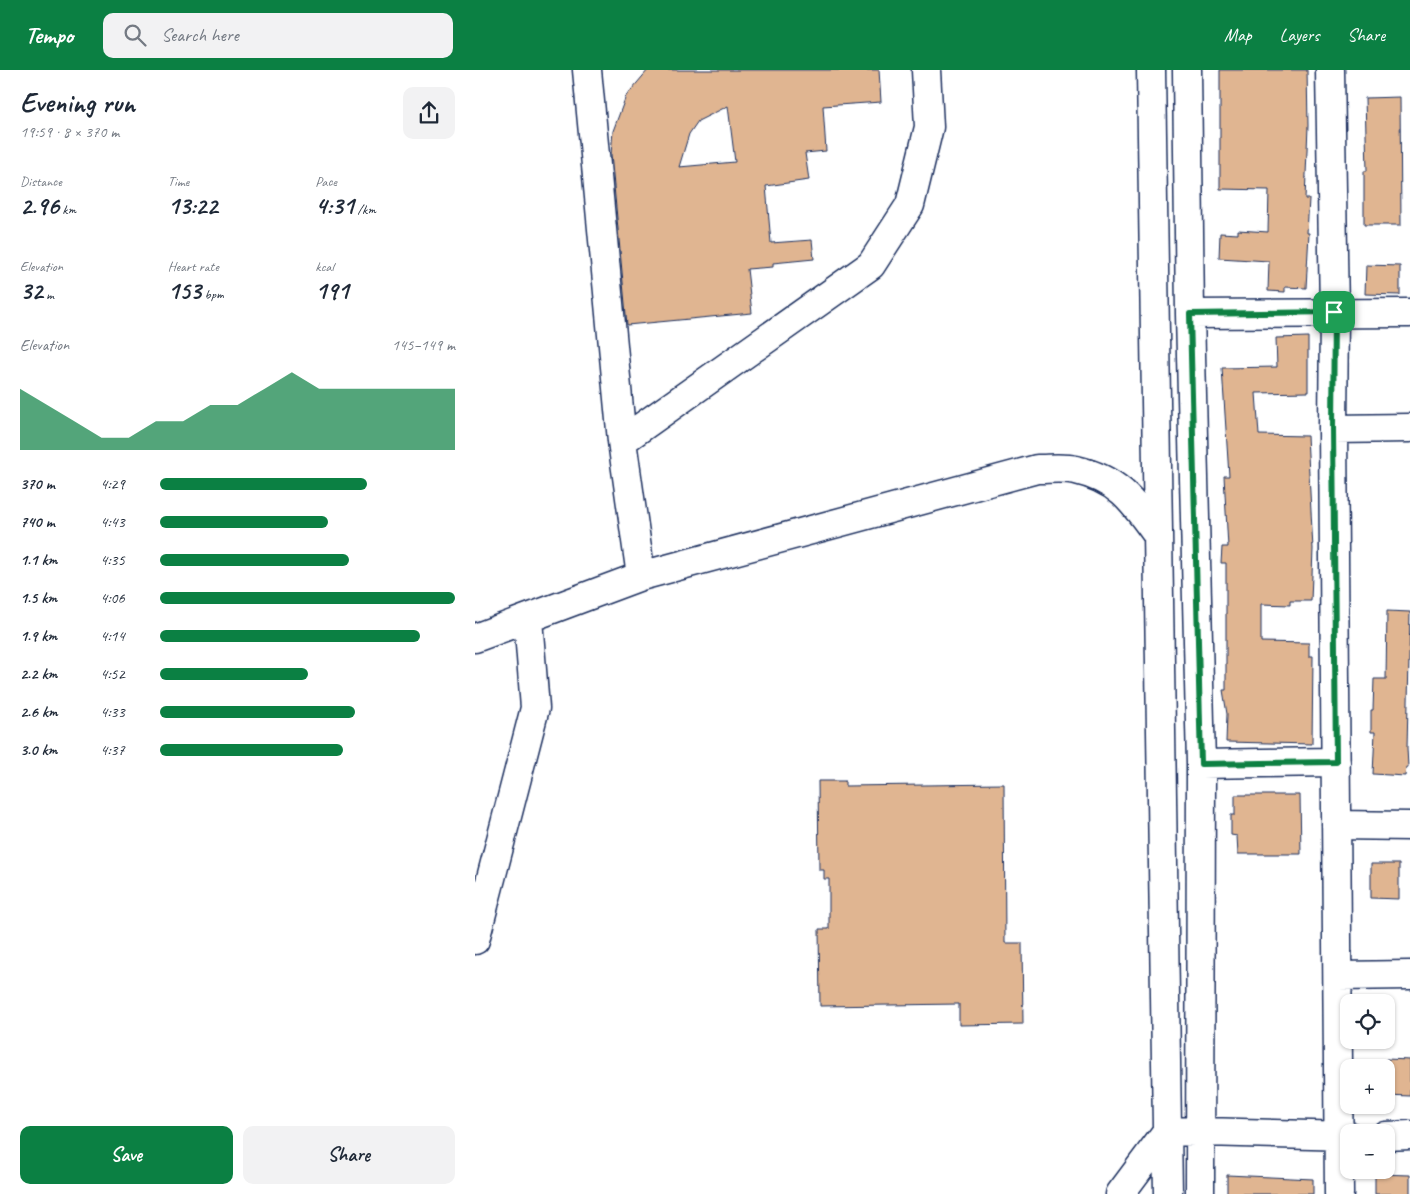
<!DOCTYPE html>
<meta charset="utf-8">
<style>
:root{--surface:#fff;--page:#f2f2f3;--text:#1f2937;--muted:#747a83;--accent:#0b8043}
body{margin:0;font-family:Caveat,sans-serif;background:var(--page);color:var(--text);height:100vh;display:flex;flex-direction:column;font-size:19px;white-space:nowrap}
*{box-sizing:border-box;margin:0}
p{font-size:16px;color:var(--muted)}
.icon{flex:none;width:28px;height:28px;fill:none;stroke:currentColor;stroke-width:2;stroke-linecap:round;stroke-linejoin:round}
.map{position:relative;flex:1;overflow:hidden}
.side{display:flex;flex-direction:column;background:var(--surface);width:475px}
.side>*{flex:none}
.tools{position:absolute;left:865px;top:924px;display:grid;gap:10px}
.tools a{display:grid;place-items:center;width:55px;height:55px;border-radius:10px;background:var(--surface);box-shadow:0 1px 4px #0004;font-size:25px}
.pin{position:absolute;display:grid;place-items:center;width:42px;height:42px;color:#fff;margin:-21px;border-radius:10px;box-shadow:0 2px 8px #0006}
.round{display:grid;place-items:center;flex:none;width:52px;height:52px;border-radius:10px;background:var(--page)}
.head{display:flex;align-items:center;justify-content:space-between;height:85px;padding:0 20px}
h1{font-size:28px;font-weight:700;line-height:38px}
.metrics{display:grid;grid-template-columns:repeat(3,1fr);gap:8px;height:85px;padding:5px 20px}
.metrics div{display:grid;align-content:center}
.metrics b{font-size:25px;font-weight:700}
.metrics small{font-size:14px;font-weight:400}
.metrics p{font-size:14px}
.chart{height:140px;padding:10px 20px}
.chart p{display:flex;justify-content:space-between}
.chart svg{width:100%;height:90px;margin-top:5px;fill:var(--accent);opacity:.7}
.button{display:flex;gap:10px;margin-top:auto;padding:10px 20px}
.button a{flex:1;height:58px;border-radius:10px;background:var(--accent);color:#fff;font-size:20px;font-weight:700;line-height:58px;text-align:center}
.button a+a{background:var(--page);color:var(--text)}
ul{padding:0 20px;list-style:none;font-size:16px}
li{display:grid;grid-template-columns:80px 60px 1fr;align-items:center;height:38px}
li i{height:12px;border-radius:6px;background:var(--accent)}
header{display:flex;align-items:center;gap:30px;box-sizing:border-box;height:70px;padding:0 25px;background:var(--accent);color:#fff}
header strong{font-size:24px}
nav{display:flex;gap:28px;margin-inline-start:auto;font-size:18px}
.search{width:350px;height:45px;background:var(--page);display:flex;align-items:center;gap:12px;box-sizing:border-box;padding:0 18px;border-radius:10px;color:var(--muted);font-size:19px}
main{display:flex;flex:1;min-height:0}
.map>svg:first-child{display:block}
</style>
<header>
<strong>Tempo</strong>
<div class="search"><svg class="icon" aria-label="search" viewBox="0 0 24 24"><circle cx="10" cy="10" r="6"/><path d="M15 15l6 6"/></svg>Search here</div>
<nav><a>Map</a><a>Layers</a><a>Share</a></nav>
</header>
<main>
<section class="side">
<div class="head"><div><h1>Evening run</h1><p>19:59 · 8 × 370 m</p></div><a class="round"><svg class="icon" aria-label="share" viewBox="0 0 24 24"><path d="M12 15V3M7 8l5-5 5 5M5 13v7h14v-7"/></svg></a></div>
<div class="metrics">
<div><p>Distance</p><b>2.96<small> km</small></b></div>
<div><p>Time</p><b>13:22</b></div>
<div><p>Pace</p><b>4:31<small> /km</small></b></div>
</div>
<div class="metrics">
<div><p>Elevation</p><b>32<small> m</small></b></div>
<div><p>Heart rate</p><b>153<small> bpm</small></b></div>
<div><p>kcal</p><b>191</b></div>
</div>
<div class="chart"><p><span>Elevation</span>145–149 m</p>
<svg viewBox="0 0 160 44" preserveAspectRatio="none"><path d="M0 44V14L10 22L20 30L30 38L40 38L50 30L60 30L70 22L80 22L90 14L100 6L110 14L120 14L130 14L140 14L150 14L160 14V44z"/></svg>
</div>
<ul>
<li><b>370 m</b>4:29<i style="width:70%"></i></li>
<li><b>740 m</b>4:43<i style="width:57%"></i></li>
<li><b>1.1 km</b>4:35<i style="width:64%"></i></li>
<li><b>1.5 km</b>4:06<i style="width:100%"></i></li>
<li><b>1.9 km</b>4:14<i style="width:88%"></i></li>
<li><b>2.2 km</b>4:52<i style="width:50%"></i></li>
<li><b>2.6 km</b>4:33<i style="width:66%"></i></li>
<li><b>3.0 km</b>4:37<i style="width:62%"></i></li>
</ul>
<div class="button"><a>Save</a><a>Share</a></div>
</section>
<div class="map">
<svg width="935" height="1124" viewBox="0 0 935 1124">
<rect width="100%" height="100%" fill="#fff"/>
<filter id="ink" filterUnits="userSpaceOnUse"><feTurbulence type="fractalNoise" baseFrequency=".02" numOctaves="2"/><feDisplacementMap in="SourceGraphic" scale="10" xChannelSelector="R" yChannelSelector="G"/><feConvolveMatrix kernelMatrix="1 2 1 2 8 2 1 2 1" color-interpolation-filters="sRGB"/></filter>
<g filter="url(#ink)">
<path fill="#e0b591" stroke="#1b2f5e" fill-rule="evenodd" d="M173 0H404L406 32 348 36 351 81 330 83 334 110 291 116 296 173 337 170 339 189 298 193V197L272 199 277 243 152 255 136 84 138 61 151 26ZM253 36 260 92 204 97 214 64 223 51Z
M745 0H832L833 56 830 129H834L832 163H834L831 218 810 217V222L793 221 794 191 744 188 745 163 763 164V160L793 162 794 120 745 119Z
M925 27 926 155H889V101H892L890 28Z
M891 195 925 196V225L890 224Z
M833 267V322L781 323 784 365 832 366 838 479 836 531H815V535L786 534V572L834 573V586H838L837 674 751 672 752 644 748 620H751V493H746L747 477H753L749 406H754L747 298 802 297 801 268Z
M912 541 935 542 932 678 933 697H931L930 706 898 704 900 662H896V640H898L899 609H911Z
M343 711H370V716L529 714 530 873H547L548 954 484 955V934L345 936 344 859H354V809H349V800H344Z
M760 725H825L826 784H763L762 766 756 765V745H760Z
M896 794H924V829L896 828Z
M911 989 935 990V1026L911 1025Z
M900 1104 935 1105V1124H900Z
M752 1105 838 1109V1124H752Z"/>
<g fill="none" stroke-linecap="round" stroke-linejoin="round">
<defs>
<path id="minor" d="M112 0 147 371 166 506
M676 0 693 1124
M712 0 715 244 726 694 725 1124
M855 0 859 242 858 359 864 1124
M715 244 935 243
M858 359 935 358
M147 371 396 195 435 135 454 57 451 0
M0 568 166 506 562 399C574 399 589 397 601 400 645 410 659 433 683 466
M726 694 861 692
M861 755 935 756
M0 870 60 638 53 549
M863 906 935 905
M911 1066 935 1065
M645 1124 692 1061 874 1066"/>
</defs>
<use href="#minor" stroke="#1b2f5e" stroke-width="31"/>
<use href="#minor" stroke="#fff" stroke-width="28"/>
</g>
</g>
<g fill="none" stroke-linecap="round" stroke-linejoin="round" filter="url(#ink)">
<defs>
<path id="route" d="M859 242 858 358 861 692 726 694 715 244Z"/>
</defs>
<use href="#route" stroke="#fff" stroke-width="10"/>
<use href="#route" stroke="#0b8043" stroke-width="6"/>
</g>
</svg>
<div class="tools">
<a><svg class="icon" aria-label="locate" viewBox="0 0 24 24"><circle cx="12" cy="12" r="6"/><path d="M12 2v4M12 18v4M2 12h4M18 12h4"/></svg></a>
<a>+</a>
<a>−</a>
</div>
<div class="pin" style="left:859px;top:242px;background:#1e9e55"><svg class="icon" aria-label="arrive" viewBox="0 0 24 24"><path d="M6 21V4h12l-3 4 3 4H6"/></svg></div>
</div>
</main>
